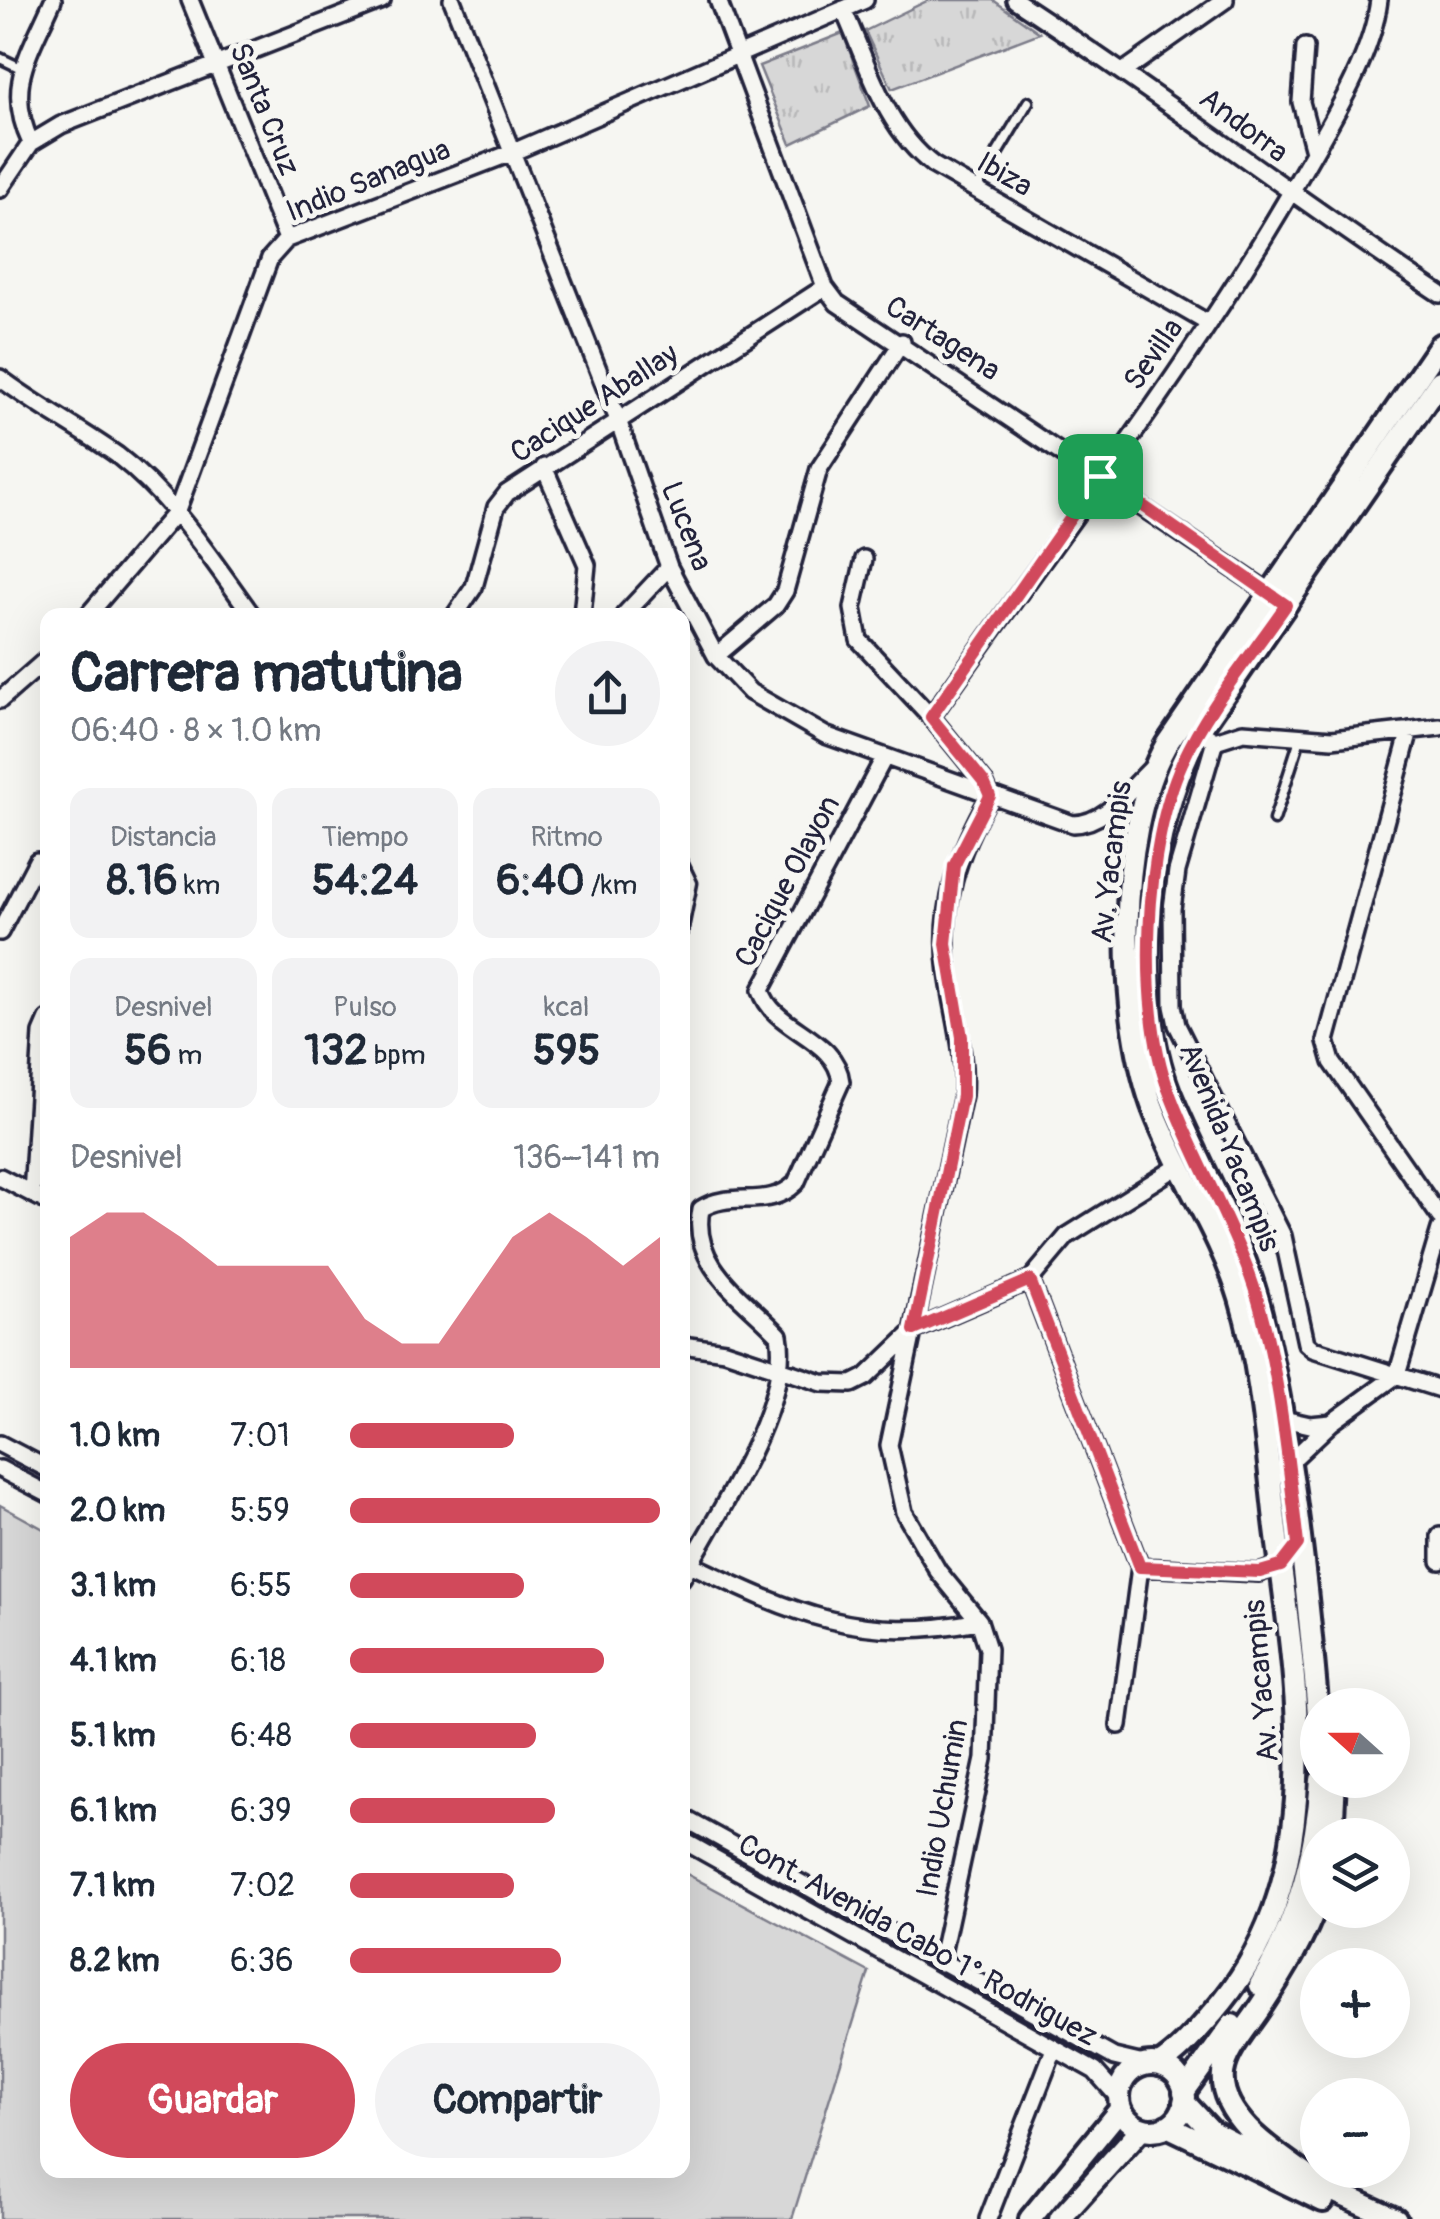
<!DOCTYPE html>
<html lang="es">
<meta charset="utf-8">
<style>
:root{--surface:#fff;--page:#f2f2f3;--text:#1f2937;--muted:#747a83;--accent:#d1495b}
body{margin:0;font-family:Pangolin,sans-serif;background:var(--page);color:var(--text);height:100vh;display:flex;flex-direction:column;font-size:38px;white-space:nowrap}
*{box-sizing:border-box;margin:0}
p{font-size:32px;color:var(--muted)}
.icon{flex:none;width:55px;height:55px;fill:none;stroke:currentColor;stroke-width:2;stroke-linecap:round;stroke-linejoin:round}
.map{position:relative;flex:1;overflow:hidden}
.details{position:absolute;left:40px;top:608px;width:650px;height:1570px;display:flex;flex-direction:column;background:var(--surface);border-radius:20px;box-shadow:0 10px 40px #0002}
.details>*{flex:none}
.needle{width:65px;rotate:291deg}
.fabs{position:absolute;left:1300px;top:1688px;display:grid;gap:20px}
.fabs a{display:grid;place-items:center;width:110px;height:110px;border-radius:50%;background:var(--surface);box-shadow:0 10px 40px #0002;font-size:50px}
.pin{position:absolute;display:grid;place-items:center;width:85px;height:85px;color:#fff;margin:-42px;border-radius:20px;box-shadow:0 5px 15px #0006}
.round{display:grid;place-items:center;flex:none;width:105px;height:105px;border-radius:52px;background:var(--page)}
.overview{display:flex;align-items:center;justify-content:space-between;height:170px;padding:0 30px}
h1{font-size:55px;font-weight:700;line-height:75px}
.figures{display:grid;grid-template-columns:repeat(3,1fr);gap:15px;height:170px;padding:10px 30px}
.figures div{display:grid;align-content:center;border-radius:20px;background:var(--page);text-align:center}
.figures b{font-size:42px;font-weight:700}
.figures small{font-size:28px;font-weight:400}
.figures p{font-size:28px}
.chart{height:280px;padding:20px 30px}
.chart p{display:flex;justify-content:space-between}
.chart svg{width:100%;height:180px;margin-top:10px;fill:var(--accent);opacity:.7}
.primary-button{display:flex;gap:20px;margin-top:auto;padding:20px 30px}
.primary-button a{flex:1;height:115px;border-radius:60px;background:var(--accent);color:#fff;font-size:40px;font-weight:700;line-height:115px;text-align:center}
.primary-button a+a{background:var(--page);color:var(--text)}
ul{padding:0 30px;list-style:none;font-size:32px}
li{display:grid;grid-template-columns:160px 120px 1fr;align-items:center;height:75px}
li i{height:25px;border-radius:12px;background:var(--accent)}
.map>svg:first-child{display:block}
</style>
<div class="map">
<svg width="1440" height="2219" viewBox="0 0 1440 2219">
<defs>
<pattern id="park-tufts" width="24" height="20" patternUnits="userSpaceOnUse" patternTransform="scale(2.5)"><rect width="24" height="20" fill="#d7d7d7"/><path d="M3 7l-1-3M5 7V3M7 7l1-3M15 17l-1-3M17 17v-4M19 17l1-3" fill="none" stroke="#b8b8b9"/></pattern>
</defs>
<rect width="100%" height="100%" fill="#f6f6f2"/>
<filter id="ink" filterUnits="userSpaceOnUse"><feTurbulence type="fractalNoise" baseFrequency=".01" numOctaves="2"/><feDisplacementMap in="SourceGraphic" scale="20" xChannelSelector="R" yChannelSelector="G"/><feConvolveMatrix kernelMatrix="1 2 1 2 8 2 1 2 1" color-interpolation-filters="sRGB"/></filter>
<g filter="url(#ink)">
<path fill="#d7d7d7" stroke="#7c7c89" stroke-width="2.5" d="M0 1505 47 1531 48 2170H682L683 1872 869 1972 792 2219H0Z"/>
<path fill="url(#park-tufts)" stroke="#7c7c89" stroke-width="2.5" d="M929 0H993L1040 33 892 89 865 31Z
M843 33 870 106 791 144 759 66Z"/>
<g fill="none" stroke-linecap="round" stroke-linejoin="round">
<defs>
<path id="service" d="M0 58 23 69
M976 189 1028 102
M1274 820 1300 739
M682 862 692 883 682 933"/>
<path id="minor" d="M190 0 287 239
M452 0 618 420 669 567 716 656 750 692 825 735 1073 824C1106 824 1130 788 1154 766
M718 0 825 287 837 303 1279 599
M1015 0C1160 94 1296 199 1440 294
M843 9C868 64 884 127 933 165L1208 323
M1305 47 1301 102 1314 151
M1124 71 1225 0
M31 143C4 86 30 53 53 0
M0 189 31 143 61 125 382 0
M0 378C37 406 79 428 117 455 173 498 211 559 252 615
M544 467 587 565 582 615
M864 559 853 608 859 640 931 717 984 782 990 796C958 851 939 908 948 973 954 1016 966 1052 963 1095L889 1445 904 1512 938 1571 979 1621 988 1649 984 1759 940 1963
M88 615 177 511 270 258 287 239 511 153 865 0
M455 615 474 587 496 507 507 493 825 287
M624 615 669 567
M716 656 776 605 785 591 819 469 902 342
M0 700 48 658
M931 717C1058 536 1197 359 1306 166 1334 117 1372 56 1379 0
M1410 730 1326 1041 1332 1062 1440 1217
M1199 731 1215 741 1177 871 1172 909 1173 1006 1177 1025 1283 1236 1306 1343 1313 1349 1440 1389
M1215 741 1243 732 1332 739 1440 727
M0 932 37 861
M0 1177 48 1202
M32 1194 42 1033 48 1019
M1030 1280 1140 1567 1119 1725
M682 1345 725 1351 822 1383 852 1384 866 1377 915 1330 1030 1280 1067 1236 1180 1165
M1279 1418 1310 1425 1331 1423
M0 1444 48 1469
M0 1469 48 1494
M1270 1481 1331 1423 1397 1375 1440 1229
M1440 1536V1561
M690 1564C795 1614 861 1644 979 1621
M1140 1567 1259 1573 1281 1565 1298 1544
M682 1578C716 1516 792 1404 779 1335 745 1298 690 1267 701 1209 731 1189 768 1211 796 1183L841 1082C836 1036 773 1031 761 990L884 758
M682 1817 1114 2057 1148 2065
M682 1840 1095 2071 1119 2098
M988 2219 1054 2049"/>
<path id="tertiary" d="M1318 1714C1307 1586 1291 1432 1260 1309 1241 1233 1198 1164 1169 1092 1129 990 1148 825 1199 731L1440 381
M1332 1835 1335 1780
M1318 1900C1305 1937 1285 1970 1264 2002 1234 2049 1197 2074 1248 2129 1269 2151 1297 2167 1321 2186
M1260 1985C1298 1922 1316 1853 1321 1780
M1119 2097a33 33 0 1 1 66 0a33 33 0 1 1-66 0Z
M1159 2065C1181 2051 1196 2032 1213 2013 1332 1878 1297 1692 1276 1529 1267 1453 1262 1371 1240 1298 1220 1233 1180 1176 1155 1113 1118 1020 1115 833 1166 745L1440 345
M1184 2092 1232 2025
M1184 2102 1212 2132 1280 2167
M1167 2126 1323 2201
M1311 2181 1396 2219
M1030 2219 1121 2108
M1060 2219 1141 2129"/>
</defs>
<use href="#service" stroke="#22223b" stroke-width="15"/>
<use href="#minor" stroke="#22223b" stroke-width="22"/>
<use href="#tertiary" stroke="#22223b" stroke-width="28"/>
<use href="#service" stroke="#f6f6f2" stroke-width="8"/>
<use href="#minor" stroke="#f6f6f2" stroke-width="15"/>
<use href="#tertiary" stroke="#f6f6f2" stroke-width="20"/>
</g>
</g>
<g fill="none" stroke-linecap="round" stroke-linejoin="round" filter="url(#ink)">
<defs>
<path id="route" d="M1100 476 1286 605C1251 656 1208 706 1182 763 1145 844 1137 1006 1168 1089 1191 1153 1227 1212 1250 1276 1278 1354 1288 1461 1298 1544L1281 1566 1260 1572 1140 1567 1030 1280 914 1330 962 1096V1037L946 944 954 866 990 796 984 782 931 717Z"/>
</defs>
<use href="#route" stroke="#fff" stroke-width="20"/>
<use href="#route" stroke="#d1495b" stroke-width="12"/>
</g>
<g text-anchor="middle" stroke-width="10" stroke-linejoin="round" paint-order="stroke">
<g font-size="30" fill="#22223b" stroke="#f6f6f2">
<text transform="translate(265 109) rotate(68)" y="10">Santa Cruz</text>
<text transform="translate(1244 125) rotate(37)" y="10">Andorra</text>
<text transform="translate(1005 174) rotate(30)" y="10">Ibiza</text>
<text transform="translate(368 180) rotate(-22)" y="10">Indio Sanagua</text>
<text transform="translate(943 338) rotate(33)" y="10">Cartagena</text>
<text transform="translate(1153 354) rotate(-55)" y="10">Sevilla</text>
<text transform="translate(594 403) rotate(-33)" y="10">Cacique Aballay</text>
<text transform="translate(687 526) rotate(69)" y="10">Lucena</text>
<text transform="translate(1111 862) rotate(-83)" y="10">Av. Yacampis</text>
<text transform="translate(787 881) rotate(-62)" y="10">Cacique Olayon</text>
<text transform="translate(1230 1147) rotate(68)" y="10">Avenida Yacampis</text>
<text transform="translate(1261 1681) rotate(-95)" y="10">Av. Yacampis</text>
<text transform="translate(942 1808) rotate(-80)" y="10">Indio Uchumin</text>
<text transform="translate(918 1940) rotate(29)" y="10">Cont. Avenida Cabo 1° Rodriguez</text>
</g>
</g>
</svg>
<div class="fabs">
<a><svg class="needle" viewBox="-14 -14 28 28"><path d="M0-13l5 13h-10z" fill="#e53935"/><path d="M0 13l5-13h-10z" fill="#747a83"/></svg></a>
<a><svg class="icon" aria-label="layers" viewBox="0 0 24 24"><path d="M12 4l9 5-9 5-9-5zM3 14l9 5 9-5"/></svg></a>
<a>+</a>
<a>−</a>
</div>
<div class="pin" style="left:1100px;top:476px;background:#1e9e55"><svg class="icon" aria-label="arrive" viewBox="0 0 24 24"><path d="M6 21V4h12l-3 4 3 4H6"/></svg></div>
<section class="details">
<div class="overview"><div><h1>Carrera matutina</h1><p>06:40 · 8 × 1.0 km</p></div><a class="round"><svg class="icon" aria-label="share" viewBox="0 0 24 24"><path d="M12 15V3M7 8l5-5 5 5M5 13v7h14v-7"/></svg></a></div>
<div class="figures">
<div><p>Distancia</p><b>8.16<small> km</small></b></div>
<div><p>Tiempo</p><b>54:24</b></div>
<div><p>Ritmo</p><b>6:40<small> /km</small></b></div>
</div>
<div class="figures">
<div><p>Desnivel</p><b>56<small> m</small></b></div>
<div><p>Pulso</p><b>132<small> bpm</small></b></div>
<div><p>kcal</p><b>595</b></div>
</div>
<div class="chart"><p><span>Desnivel</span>136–141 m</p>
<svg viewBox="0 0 160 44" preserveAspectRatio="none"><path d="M0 44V12L10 6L20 6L30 12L40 19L50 19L60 19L70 19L80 32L90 38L100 38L110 25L120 12L130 6L140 12L150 19L160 12V44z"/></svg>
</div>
<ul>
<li><b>1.0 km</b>7:01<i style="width:53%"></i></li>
<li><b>2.0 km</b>5:59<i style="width:100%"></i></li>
<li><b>3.1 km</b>6:55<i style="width:56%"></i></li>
<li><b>4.1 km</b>6:18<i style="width:82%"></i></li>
<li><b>5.1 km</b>6:48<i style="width:60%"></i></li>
<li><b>6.1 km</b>6:39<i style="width:66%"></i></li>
<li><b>7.1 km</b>7:02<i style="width:53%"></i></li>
<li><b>8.2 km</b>6:36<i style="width:68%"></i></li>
</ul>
<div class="primary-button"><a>Guardar</a><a>Compartir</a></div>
</section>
</div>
